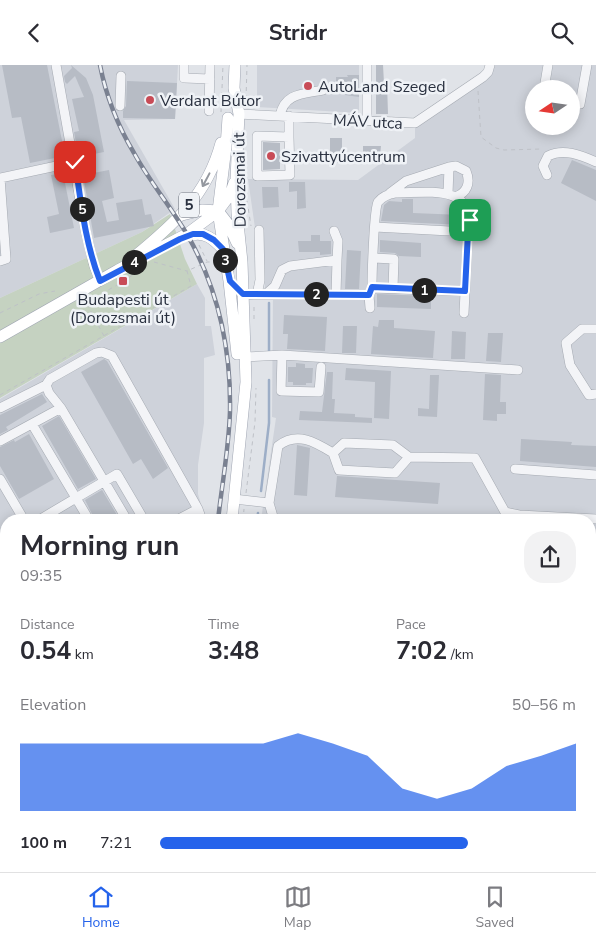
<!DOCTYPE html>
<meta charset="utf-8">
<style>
:root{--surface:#fff;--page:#f2f2f3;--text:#2b2b33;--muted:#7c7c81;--line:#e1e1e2;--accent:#2563eb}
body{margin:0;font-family:"Nunito Sans",sans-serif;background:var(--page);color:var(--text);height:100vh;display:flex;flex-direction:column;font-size:19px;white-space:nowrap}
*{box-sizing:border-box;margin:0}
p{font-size:16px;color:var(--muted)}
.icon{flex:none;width:28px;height:28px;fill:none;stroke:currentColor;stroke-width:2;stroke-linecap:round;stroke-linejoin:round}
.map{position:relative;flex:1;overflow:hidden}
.details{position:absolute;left:0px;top:449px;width:596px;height:359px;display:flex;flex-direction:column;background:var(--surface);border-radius:20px 20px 0 0;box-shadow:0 2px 12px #0003}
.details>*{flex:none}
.needle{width:32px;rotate:257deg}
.tools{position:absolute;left:525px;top:15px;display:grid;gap:10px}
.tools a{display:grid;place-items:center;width:55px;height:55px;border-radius:50%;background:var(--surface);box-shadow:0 2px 12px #0003;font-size:25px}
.pin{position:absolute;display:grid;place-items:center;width:42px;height:42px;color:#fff;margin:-21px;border-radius:10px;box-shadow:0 2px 8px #0006}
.km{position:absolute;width:25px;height:25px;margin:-12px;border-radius:50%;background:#222;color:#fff;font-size:14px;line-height:25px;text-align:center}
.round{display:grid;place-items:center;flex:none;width:52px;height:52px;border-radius:20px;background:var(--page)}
.head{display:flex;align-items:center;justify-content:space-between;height:85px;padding:0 20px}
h1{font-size:28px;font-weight:700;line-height:38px}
.stats{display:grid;grid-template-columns:repeat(3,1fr);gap:8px;height:85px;padding:5px 20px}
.stats div{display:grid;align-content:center}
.stats b{font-size:25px;font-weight:700}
.stats small{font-size:14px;font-weight:400}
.stats p{font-size:14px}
.chart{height:140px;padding:10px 20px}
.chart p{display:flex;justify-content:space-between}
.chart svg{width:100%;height:90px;margin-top:5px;fill:var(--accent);opacity:.7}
ul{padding:0 20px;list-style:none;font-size:16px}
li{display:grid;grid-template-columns:80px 60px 1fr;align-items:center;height:38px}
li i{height:12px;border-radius:6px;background:var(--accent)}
header{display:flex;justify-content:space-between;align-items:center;height:65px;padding:0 20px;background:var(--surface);font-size:22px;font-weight:700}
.tab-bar{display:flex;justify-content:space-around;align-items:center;height:70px;border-top:1px solid var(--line);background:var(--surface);font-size:14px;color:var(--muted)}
.tab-bar a{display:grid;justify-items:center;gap:2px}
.tab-bar .selected{color:var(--accent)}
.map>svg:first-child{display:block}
</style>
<header><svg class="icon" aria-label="back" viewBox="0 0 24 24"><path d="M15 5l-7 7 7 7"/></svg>Stridr<svg class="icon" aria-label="search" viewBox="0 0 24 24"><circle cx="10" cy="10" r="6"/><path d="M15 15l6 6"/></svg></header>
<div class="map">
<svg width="596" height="807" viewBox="0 0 596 807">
<rect width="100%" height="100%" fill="#e0e3e8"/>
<path fill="#ced2da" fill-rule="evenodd" d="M0 0H178L175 54 124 55 175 144 142 167 0 233Z
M257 0H359V48L257 42Z
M490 0H596V807H229L230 801H590V455H261L276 353 272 352 273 226 265 225 263 163H255L248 114 358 115 415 73V58L490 2ZM534 24H571V61H534Z
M197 219 205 233V261H211L215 290 204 293V358L198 400V429L205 453 200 455H6V801H162V807H0V334Z"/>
<path fill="#c5d2c1" d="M170 149 185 194 197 219 0 333V233L142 167Z
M426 801H439L455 806H482L484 801H507L501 807H426Z"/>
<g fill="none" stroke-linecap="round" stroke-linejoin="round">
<path stroke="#9daec7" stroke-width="2.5" d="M269 238V286
M261 426 269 358V315
M257 455 258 448"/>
</g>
<path fill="#b7bcc5" d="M2 0H47L65 91 30 98 21 52 12 53Z
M71 0 86 13 93 30 104 87 84 91 82 82 77 83 74 67 79 66 72 34 84 32 75 11 67 19 65 17 64 11 72 3Z
M376 0H383L384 18H387L388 49H376Z
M347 10H359V32L345 30V21H336V12H348Z
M127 16 177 18 175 54 123 53V46L126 41Z
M330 73H342V91L349 90V97L337 98V96H330Z
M263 77 280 78V104L263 105Z
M363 81H381L380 91H363Z
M572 95 596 105V136L561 118Z
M109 105 114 133 102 136 107 157 119 155 116 138 142 134 145 150 151 149 154 161 94 173 83 110Z
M63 108 74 163 50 168 47 152 59 149 51 110Z
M289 117H305L306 143 297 144V126L289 127Z
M262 122H278L279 142 263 143Z
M402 134H413V148L462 150V160L381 156 384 140 389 136 402 137Z
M311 170H320V176H331V189L320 190V187H299L298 176H311Z
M380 175 421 178V192L399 191 395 188 380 187Z
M347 185 361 186 359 224H345Z
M377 229 431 231V244L377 242Z
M284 250 327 252 325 286 287 284 288 269H283Z
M379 255H394V263L435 266 433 293 371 289 373 261 378 262Z
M343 261H357L356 288H342Z
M452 266 466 267 465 294H451Z
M488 268H503L501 297 486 296Z
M104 294 107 296 168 403 153 414 141 394 133 399 81 307Z
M296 298 305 299V303H313L312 318H306V320H293V317H288V302H296Z
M346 303 391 306 389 354 374 353 375 317 345 315Z
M327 307H333L332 334H335L334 348 355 349V352L372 353V358L299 355 300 346 322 347Z
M485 309 501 310 500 337H506V349H497V356L483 355Z
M430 310H439L437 352 418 351V343L429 344Z
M42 329 47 337 6 362 8 365 0 369V350Z
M59 351 96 414 78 424 42 361Z
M29 369 54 414 19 434 0 401V382L14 375 15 377Z
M521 374 572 377 571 380 596 381V402L520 396Z
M297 380 310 383 307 431 294 430Z
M337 411 440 418 438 439 335 432Z
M102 425 120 455H95L85 435Z
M590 547 596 548V575H590Z
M0 589 6 600V655L0 649Z
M590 603H596V632L590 631Z
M590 785H596V807H590Z"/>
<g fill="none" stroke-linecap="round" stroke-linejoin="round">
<defs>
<path id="minor" d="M56 0 86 168 94 201 100 216
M184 0V13L210 14
M544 24 548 0
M571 38 580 39 587 0
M120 41 121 11
M209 46 210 0
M239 49 415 58 483 12 488 7 490 0
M280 51C284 28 303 29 323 25
M367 56V0
M289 72 290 110 257 111V71L289 72V51
M547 110 543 101 548 91C563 83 581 90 596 97
M390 128 406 116 449 102 456 101 466 106C471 118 467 128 455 132
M448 129 449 102
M334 166 338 176 337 195
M373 193 394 194 393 223
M0 196 6 194 0 113 75 97
M229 216 243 229 254 230H369L372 223 465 226
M372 223C372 210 374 143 378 137 382 132 389 129 395 128 427 128 477 118 468 167L375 162
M266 229 275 221 282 205 290 201 337 195 336 229
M257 230 260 215 259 165
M369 230 370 243
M464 248 468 167
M596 264H582L566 278 570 300 589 330 596 329
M282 290 281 326 319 327 321 302
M245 292 282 290 518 305
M0 343 46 320
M61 343 49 328 46 320 50 314 96 288 102 287 112 291 198 444
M32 359 76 433 39 455
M0 376 61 343 127 455
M409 392 393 380 344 378 333 388 339 405 395 408 409 392 475 393 505 447 519 450
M515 404 596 410
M0 414 24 455
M234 434 269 438 278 381C297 366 315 377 333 388
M269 438 274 455
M89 455 76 433 117 409 144 455
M177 455 198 444 202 455
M518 455 519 450 596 454
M0 478 6 474
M590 536 596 537
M0 557 6 567
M590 597H596
M0 657 6 668
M0 674 6 685
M590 680H596
M590 743 596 738
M61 801V807
M104 807 105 801
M303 807V801
M424 807V801
M514 807 520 801"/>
<path id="major" d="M228 53 226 82 218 146 229 216 237 289
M182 150 202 145 218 146 228 159 237 178
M188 171C204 165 213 174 223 184
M134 192C174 159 207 131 221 78
M0 272 118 205 187 169 218 146 230 130 234 118
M232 455 246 317 242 197 237 148 236 114 239 49 234 23 235 0
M198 807V801"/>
</defs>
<use href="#minor" stroke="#a5aab2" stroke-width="10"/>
<use href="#major" stroke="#a0a6b3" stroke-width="12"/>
<path stroke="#bec1c7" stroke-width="1" stroke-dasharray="4 4" stroke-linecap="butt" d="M478 26 481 72 496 83 504 85 542 84
M246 34 247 0
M221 47 223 0
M247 136 251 161
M199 180 207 196
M154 197 187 206
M0 248 39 229 55 226
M254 254V238
M104 271 86 237 121 218 140 205
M0 330 191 221 187 206 207 197H215
M246 428 255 357 256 323
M243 455 244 444
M211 807V801"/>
<use href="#minor" stroke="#f3f4f7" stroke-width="9"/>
<use href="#major" stroke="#fff" stroke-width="11"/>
<defs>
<path id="rail" d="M100 0C106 31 118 61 134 88 150 117 171 142 188 171 218 224 231 285 230 346 229 382 222 419 218 455
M179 807V801"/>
</defs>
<use href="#rail" stroke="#7a8191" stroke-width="4.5"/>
<use href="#rail" stroke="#eff2f6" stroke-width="2.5" stroke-dasharray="8" stroke-linecap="butt"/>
</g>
<defs><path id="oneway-shaft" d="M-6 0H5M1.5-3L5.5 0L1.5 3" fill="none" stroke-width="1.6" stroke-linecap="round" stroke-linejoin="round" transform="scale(1.25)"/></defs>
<use stroke="#94989f" href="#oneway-shaft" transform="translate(206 115) rotate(118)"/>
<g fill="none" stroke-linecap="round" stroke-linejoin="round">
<defs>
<path id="route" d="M75 97C81 137 85 178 100 216L180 174 193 169H203L214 175 223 184 230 216 243 229 369 230 372 222 465 226 468 167 470 155"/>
</defs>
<use href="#route" stroke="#fff" stroke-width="10"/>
<use href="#route" stroke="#2563eb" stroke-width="6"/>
</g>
<g fill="#c84b56" stroke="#eff2f6" stroke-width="2">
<circle cx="308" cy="21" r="5"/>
<circle cx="150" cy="35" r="5"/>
<circle cx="271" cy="91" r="5"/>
<rect x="118" y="211" width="10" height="10" rx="2.5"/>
</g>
<g text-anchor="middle" stroke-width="5" stroke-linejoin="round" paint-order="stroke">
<rect fill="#eff2f6" stroke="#646a76" stroke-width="1" x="179" y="127.5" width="20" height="25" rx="4"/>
<g font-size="15" font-weight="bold" fill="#29303f">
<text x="189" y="145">5</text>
</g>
<g font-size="16" fill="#29303f" stroke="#eff2f6" text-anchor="start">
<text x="318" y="27">AutoLand Szeged</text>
<text x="160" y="41">Verdant Bútor</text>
<text x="281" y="97">Szivattyúcentrum</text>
<text x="123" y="240" text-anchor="middle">Budapesti út<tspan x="123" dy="18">(Dorozsmai út)</tspan></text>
</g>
<g font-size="16" fill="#29303f" stroke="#eff2f6">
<text transform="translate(368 56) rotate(3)" y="6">MÁV utca</text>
<text transform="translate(239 115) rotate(-91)" y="6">Dorozsmai út</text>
</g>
</g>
</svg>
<div class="tools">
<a><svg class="needle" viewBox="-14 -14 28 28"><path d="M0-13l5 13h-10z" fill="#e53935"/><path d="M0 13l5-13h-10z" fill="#7c7c81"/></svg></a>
</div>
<div class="pin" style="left:470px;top:155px;background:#1e9e55"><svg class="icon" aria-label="arrive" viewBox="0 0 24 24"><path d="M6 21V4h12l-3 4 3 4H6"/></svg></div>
<div class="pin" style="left:75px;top:97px;background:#d93025"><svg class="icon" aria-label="check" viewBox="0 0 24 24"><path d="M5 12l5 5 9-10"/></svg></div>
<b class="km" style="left:424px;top:225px">1</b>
<b class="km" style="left:316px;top:229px">2</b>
<b class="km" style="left:225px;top:195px">3</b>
<b class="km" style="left:134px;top:197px">4</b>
<b class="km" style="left:82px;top:144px">5</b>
<section class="details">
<div class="head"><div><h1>Morning run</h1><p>09:35</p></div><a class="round"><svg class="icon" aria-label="share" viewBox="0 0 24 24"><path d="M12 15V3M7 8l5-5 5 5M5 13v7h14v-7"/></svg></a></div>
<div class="stats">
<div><p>Distance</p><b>0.54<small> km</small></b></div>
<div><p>Time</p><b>3:48</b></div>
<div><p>Pace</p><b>7:02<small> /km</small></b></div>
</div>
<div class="chart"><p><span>Elevation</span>50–56 m</p>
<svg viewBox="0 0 160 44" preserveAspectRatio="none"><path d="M0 44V11L10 11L20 11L30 11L40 11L50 11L60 11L70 11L80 6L90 11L100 17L110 33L120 38L130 33L140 22L150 17L160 11V44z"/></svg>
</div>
<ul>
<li><b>100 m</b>7:21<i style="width:74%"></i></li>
</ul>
</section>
</div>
<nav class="tab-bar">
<a class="selected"><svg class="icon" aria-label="home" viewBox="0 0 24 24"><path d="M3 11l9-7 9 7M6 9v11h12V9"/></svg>Home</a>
<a><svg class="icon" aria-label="map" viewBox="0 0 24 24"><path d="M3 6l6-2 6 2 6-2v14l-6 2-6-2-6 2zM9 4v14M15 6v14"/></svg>Map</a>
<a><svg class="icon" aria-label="saved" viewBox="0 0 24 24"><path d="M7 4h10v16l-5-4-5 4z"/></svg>Saved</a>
</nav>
